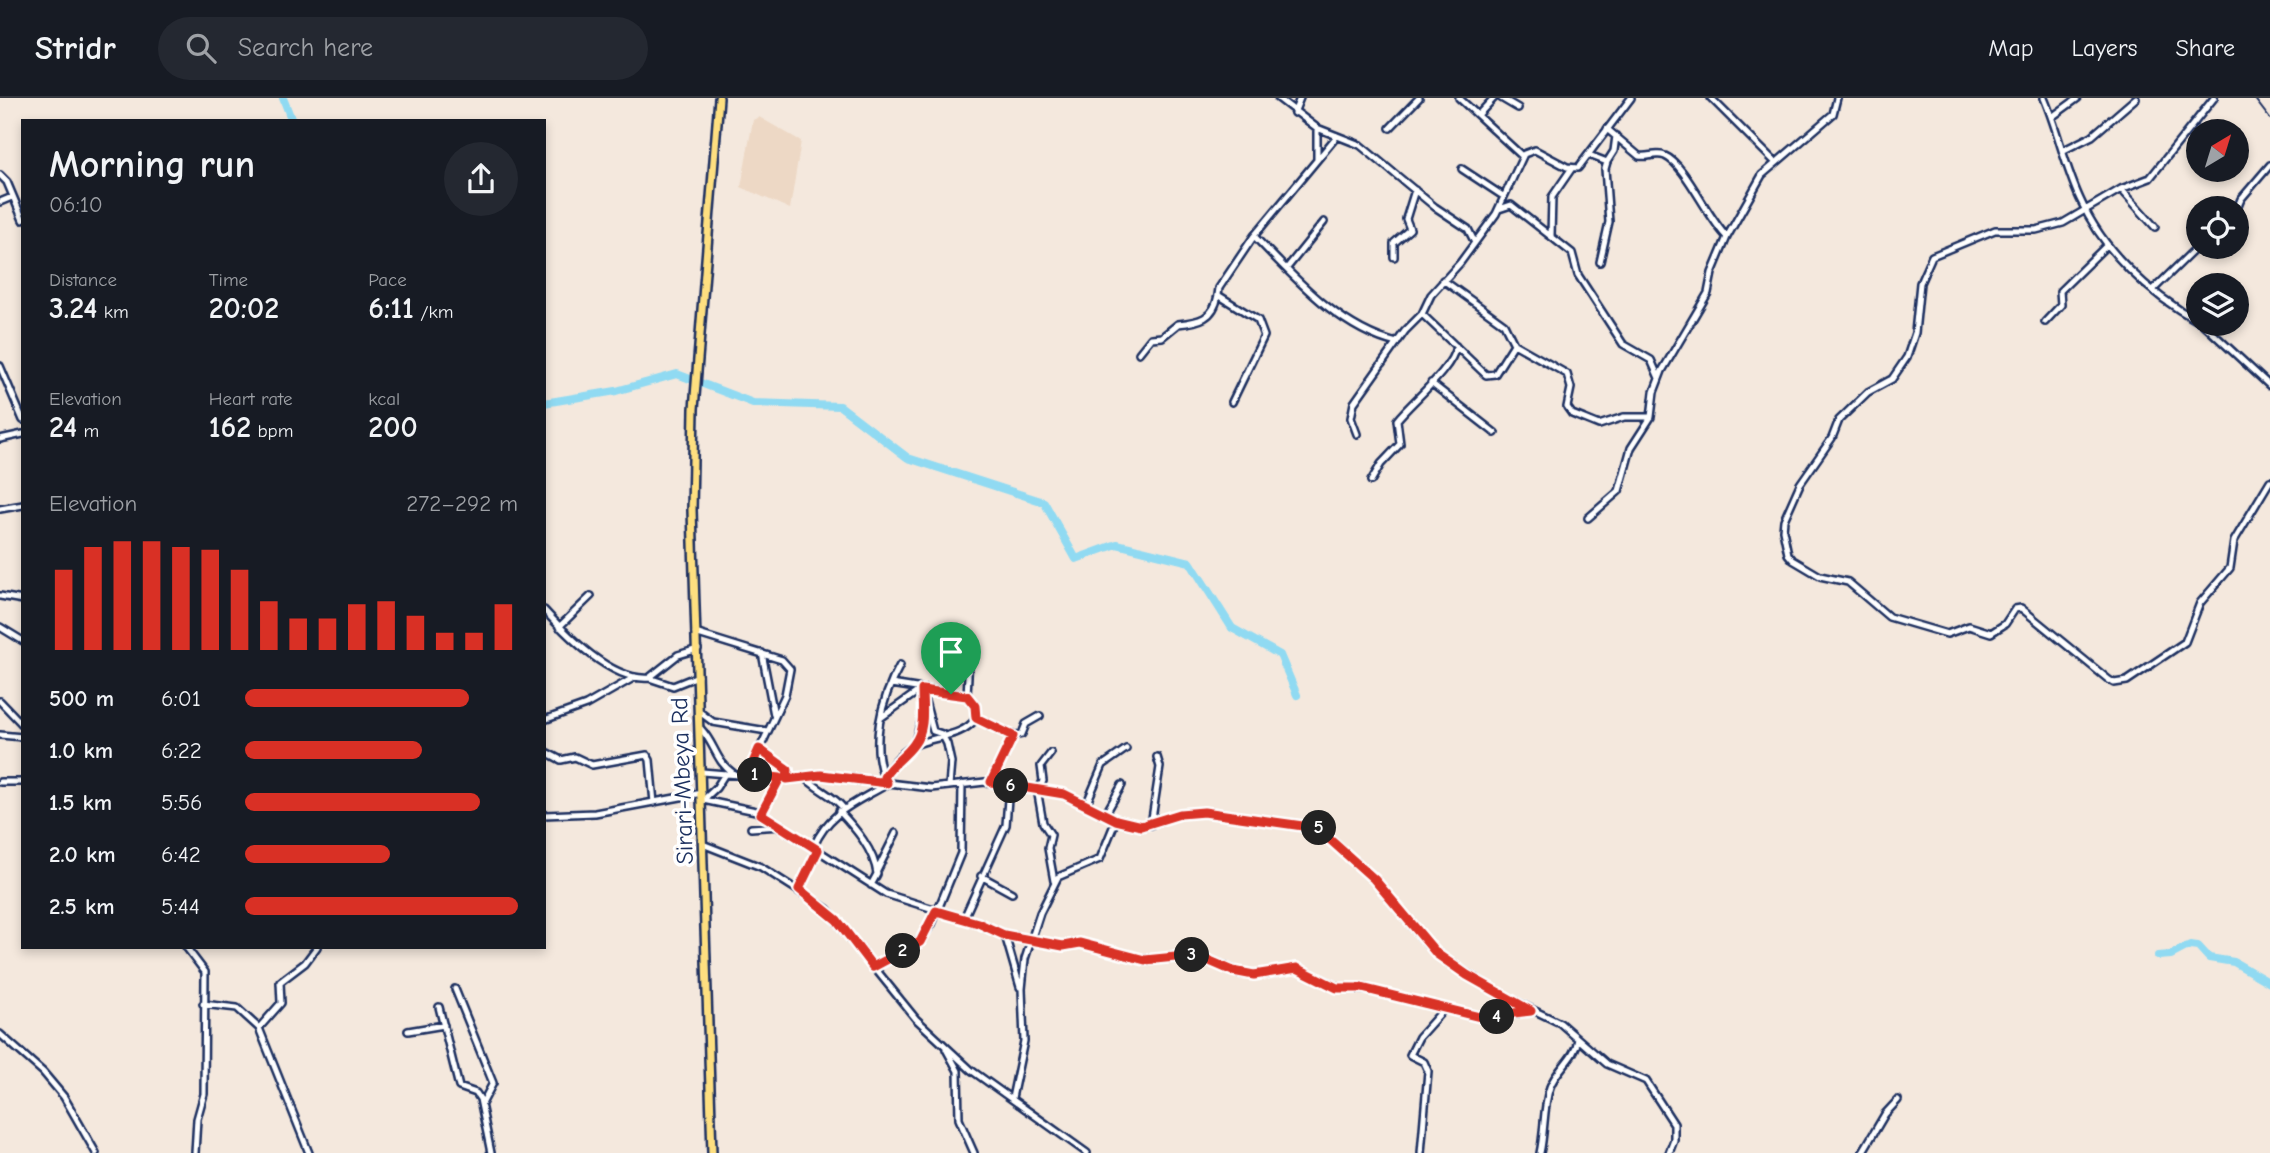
<!DOCTYPE html>
<meta charset="utf-8">
<style>
:root{--surface:#171b24;--page:#242831;--text:#f1f3f6;--muted:#9ea1a6;--line:#363941;--accent:#d93025}
body{margin:0;font-family:"Comic Neue",sans-serif;background:var(--page);color:var(--text);height:100vh;display:flex;flex-direction:column;font-size:26px;white-space:nowrap}
*{box-sizing:border-box;margin:0}
p{font-size:23px;color:var(--muted)}
.icon{flex:none;width:38px;height:38px;fill:none;stroke:currentColor;stroke-width:2;stroke-linecap:round;stroke-linejoin:round}
.map{position:relative;flex:1;overflow:hidden}
.details{position:absolute;left:21px;top:21px;width:525px;height:830px;display:flex;flex-direction:column;background:var(--surface);border-radius:0px;box-shadow:0 4px 10px #0003}
.details>*{flex:none}
.needle{width:46px;rotate:38deg}
.controls{position:absolute;left:2186px;top:21px;display:grid;gap:14px}
.controls a{display:grid;place-items:center;width:63px;height:63px;border-radius:50%;background:var(--surface);box-shadow:0 4px 10px #0003;font-size:35px}
.pin{position:absolute;display:grid;place-items:center;width:60px;height:60px;color:#fff;margin:-72px -30px;border-radius:50% 50% 50% 0;rotate:-45deg;box-shadow:0 0 7px #0007}
.pin .icon{rotate:45deg}
.km{position:absolute;width:35px;height:35px;margin:-18px;border-radius:50%;background:#222;color:#fff;font-size:19px;line-height:35px;text-align:center}
.round{display:grid;place-items:center;flex:none;width:74px;height:74px;border-radius:37px;background:var(--page)}
.head{display:flex;align-items:center;justify-content:space-between;height:119px;padding:0 28px}
h1{font-size:38px;font-weight:800;line-height:52px}
.stats{display:grid;grid-template-columns:repeat(3,1fr);gap:10px;height:119px;padding:7px 28px}
.stats div{display:grid;align-content:center}
.stats b{font-size:30px;font-weight:800}
.stats small{font-size:19px;font-weight:400}
.stats p{font-size:19px}
.chart{height:196px;padding:14px 28px}
.chart p{display:flex;justify-content:space-between}
.chart svg{width:100%;height:126px;margin-top:7px;stroke:var(--accent);stroke-width:6}
ul{padding:0 28px;list-style:none;font-size:23px}
li{display:grid;grid-template-columns:112px 84px 1fr;align-items:center;height:52px}
li i{height:18px;border-radius:9px;background:var(--accent)}
header{display:flex;align-items:center;gap:42px;box-sizing:border-box;height:98px;padding:0 35px;background:var(--surface);border-bottom:2px solid var(--line)}
header strong{font-size:33px}
nav{display:flex;gap:38px;margin-inline-start:auto;font-size:24px}
.search{width:490px;height:63px;background:var(--page);display:flex;align-items:center;gap:18px;box-sizing:border-box;padding:0 24px;border-radius:38px;color:var(--muted);font-size:26px}
.map>svg:first-child{display:block}
</style>
<header>
<strong>Stridr</strong>
<div class="search"><svg class="icon" aria-label="search" viewBox="0 0 24 24"><circle cx="10" cy="10" r="6"/><path d="M15 15l6 6"/></svg>Search here</div>
<nav><a>Map</a><a>Layers</a><a>Share</a></nav>
</header>
<div class="map">
<svg width="2270" height="1055" viewBox="0 0 2270 1055">
<rect width="100%" height="100%" fill="#f4e8dd"/>
<filter id="ink" filterUnits="userSpaceOnUse"><feTurbulence type="fractalNoise" baseFrequency=".0143" numOctaves="2"/><feDisplacementMap in="SourceGraphic" scale="14" xChannelSelector="R" yChannelSelector="G"/><feConvolveMatrix kernelMatrix="1 2 1 2 8 2 1 2 1" color-interpolation-filters="sRGB"/></filter>
<g filter="url(#ink)">
<path fill="#edd8c5" d="M759 19 801 43 790 111 741 89 753 22Z"/>
<g fill="none" stroke-linecap="round" stroke-linejoin="round">
<path stroke="#90daf2" stroke-width="8" d="M283 0 292 23
M544 305 616 293 677 276 753 305 840 308 908 360 1044 404 1076 461 1117 446 1190 464 1232 530 1280 557 1297 597
M2158 858 2171 857 2190 847 2198 848 2209 860 2234 864 2270 885"/>
<defs>
<path id="minor" d="M1278 0 1317 30 1360 47 1435 109 1468 131 1474 143
M1459 0 1522 58
M1501 0 1518 10
M1711 0 1775 64
M2044 0C2058 33 2065 69 2080 101 2103 153 2149 196 2198 223
M2214 0 2150 80 2121 91 2063 125 2036 132H1995L1932 158 1920 185 1915 235 1907 259 1892 281 1868 294 1839 322 1832 340 1800 386 1784 422 1783 432 1788 456 1793 462 1820 478 1848 484 1889 519 1947 536 1969 528 1991 535 2005 526 2015 511 2021 510 2109 582 2114 585 2127 583 2185 544 2200 505 2230 470 2234 443 2270 383
M1294 15 1300 0
M1479 16 1494 0
M2052 19 2078 0
M1317 30V61
M1390 30 1419 0
M1607 31 1639 58C1648 60 1656 54 1665 58 1685 66 1708 121 1727 139
M2064 52 2092 38 2136 0
M1589 57 1607 64 1614 53 1616 38
M1462 71 1503 98
M0 77 7 84 23 122
M2121 91 2155 129
M0 104 12 99
M1499 111 1511 107 1572 155 1578 177 1623 246 1651 262 1659 280
M2236 113 2241 101 2270 67
M1254 138C1293 178 1340 232 1397 245
M1551 138 1552 99 1572 70
M1394 159V145L1410 131 1406 121 1415 92
M1600 164 1609 124 1605 71 1607 64
M1287 170 1324 124
M1443 182 1504 226 1514 246 1567 276 1571 290 1567 309 1572 316 1599 327 1624 319H1651
M2153 192 2198 148
M1422 216 1486 277 1495 276 1514 246
M2045 224 2061 207 2060 193 2107 147
M2203 226 2270 288
M1139 255 1151 240 1162 239 1178 226C1199 224 1214 221 1218 197
M0 268 23 322
M1431 285 1495 335
M1232 304 1264 238 1258 222 1218 197 1219 190 1254 138 1337 38
M1357 336 1351 320 1354 305 1405 233 1422 216 1431 197 1460 165 1496 116 1524 56 1535 52 1567 69 1578 70 1631 0
M0 341 23 336
M1371 383 1381 366 1400 346 1397 322C1412 303 1453 271 1456 248
M0 411 23 407
M1588 420 1619 393 1631 350 1651 319 1654 294 1662 273 1708 195 1712 175 1727 139 1762 77 1833 16 1837 0
M0 498 23 502
M544 512C567 537 611 583 649 580L678 557 698 551
M0 529 23 543
M559 529 591 498
M695 535 782 562 790 571 785 597 748 676
M762 555 774 617
M969 558 967 598 975 608 976 620 1013 638 991 685
M649 580 673 588 698 578
M891 586 967 598
M922 592 933 633 942 636 947 646 951 664 949 688
M0 603 23 627
M701 615 713 624 767 633
M882 619 920 592
M544 622 586 607 635 579
M701 631C715 646 716 664 733 675
M0 637 23 639
M1013 638 1022 636 1026 626 1040 618
M914 647 925 611
M759 651 787 672V681
M544 653 561 662 575 659 592 667 647 657 650 662 654 705
M702 674 787 681 821 677 931 690 985 684 1064 696 1116 722 1141 728 1180 716 1204 714 1317 730 1374 781 1428 847 1448 864 1500 896 1560 925 1607 966 1646 983 1674 1026V1042L1669 1055
M804 678C816 692 833 696 844 711
M884 679C891 667 902 653 915 647 934 638 964 639 976 620
M0 684H23
M886 685C869 648 881 601 900 567
M1037 691 1043 725 1051 737 1048 750 1054 783
M1039 691 1043 683 1041 668 1051 655
M703 702 756 713 886 796 978 825 1005 837 1063 848 1080 845 1145 862 1196 857 1243 876H1265L1297 870 1337 889 1370 892 1480 919 1490 920 1532 913
M703 702 716 690 725 676
M1086 707 1103 667 1126 651
M839 713C856 731 874 752 877 776L871 787
M761 716 780 680
M544 717 595 715 702 695
M1105 717 1122 687
M1151 727 1160 669 1157 659
M751 730 781 728
M705 747 761 769 827 811 916 921 971 972 1087 1055
M814 748C829 713 858 704 889 685
M877 773 896 735
M981 778 1012 795
M799 791 818 752
M964 820 1006 727 1009 688
M1005 837 1020 889
M186 849 205 874 204 996 197 1021 195 1055
M873 869 916 847 932 826 961 755 962 686
M455 891 493 985 482 1006
M203 906 237 910 259 930 309 1055
M439 909 459 989 476 995 480 1001 491 1055
M259 930 281 905 280 884 305 865 317 849
M408 933 444 927
M0 936 43 974 64 999 96 1055
M946 951 958 973 959 1021 974 1055
M1012 1000 1024 943 1022 891 1025 861 1040 815 1058 779 1100 761 1116 722
M1421 1055 1428 973 1424 964 1410 957 1419 939 1445 910
M1540 1055C1545 1033 1543 1009 1550 989 1557 970 1575 961 1578 941
M1862 1055 1885 1016 1898 1002"/>
<path id="highway" d="M712 1055 692 412 694 311 719 0"/>
</defs>
<use href="#minor" stroke="#1b2f5e" stroke-width="10"/>
<use href="#highway" stroke="#1b2f5e" stroke-width="12"/>
<use href="#minor" stroke="#fff" stroke-width="5"/>
<use href="#highway" stroke="#fedf80" stroke-width="7"/>
<path stroke="#1b2f5e" stroke-width="2" d="M2254 0 2270 21"/>
</g>
</g>
<g fill="none" stroke-linecap="round" stroke-linejoin="round" filter="url(#ink)">
<defs>
<path id="route" d="M922 592 967 598 975 608 976 620 1013 638 991 684 1064 696 1116 722 1141 728 1180 716 1204 714 1317 730 1374 781 1437 856 1467 877 1531 913 1480 919 1362 890H1337L1297 870 1254 877 1233 873 1196 857 1145 862 1080 845 1063 848 1004 837 978 825 936 813 920 844 873 869 837 822 799 791 818 752 761 716 780 680 748 676 759 651 788 672 787 681 821 677 887 685 884 679C893 664 905 659 914 646 926 630 922 609 922 592Z"/>
</defs>
<use href="#route" stroke="#fff" stroke-width="14"/>
<use href="#route" stroke="#d93025" stroke-width="9"/>
</g>
<g text-anchor="middle" stroke-width="7" stroke-linejoin="round" paint-order="stroke">
<g font-size="24" fill="#1b2f5e" stroke="#fff">
<text transform="translate(682 683) rotate(-92)" y="8">Sirari-Mbeya Rd</text>
</g>
</g>
</svg>
<div class="controls">
<a><svg class="needle" viewBox="-14 -14 28 28"><path d="M0-13l5 13h-10z" fill="#e53935"/><path d="M0 13l5-13h-10z" fill="#9ea1a6"/></svg></a>
<a><svg class="icon" aria-label="locate" viewBox="0 0 24 24"><circle cx="12" cy="12" r="6"/><path d="M12 2v4M12 18v4M2 12h4M18 12h4"/></svg></a>
<a><svg class="icon" aria-label="layers" viewBox="0 0 24 24"><path d="M12 4l9 5-9 5-9-5zM3 14l9 5 9-5"/></svg></a>
</div>
<div class="pin" style="left:951px;top:596px;background:#1e9e55"><svg class="icon" aria-label="arrive" viewBox="0 0 24 24"><path d="M6 21V4h12l-3 4 3 4H6"/></svg></div>
<b class="km" style="left:755px;top:677px">1</b>
<b class="km" style="left:903px;top:853px">2</b>
<b class="km" style="left:1192px;top:857px">3</b>
<b class="km" style="left:1497px;top:919px">4</b>
<b class="km" style="left:1319px;top:730px">5</b>
<b class="km" style="left:1011px;top:688px">6</b>
<section class="details">
<div class="head"><div><h1>Morning run</h1><p>06:10</p></div><a class="round"><svg class="icon" aria-label="share" viewBox="0 0 24 24"><path d="M12 15V3M7 8l5-5 5 5M5 13v7h14v-7"/></svg></a></div>
<div class="stats">
<div><p>Distance</p><b>3.24<small> km</small></b></div>
<div><p>Time</p><b>20:02</b></div>
<div><p>Pace</p><b>6:11<small> /km</small></b></div>
</div>
<div class="stats">
<div><p>Elevation</p><b>24<small> m</small></b></div>
<div><p>Heart rate</p><b>162<small> bpm</small></b></div>
<div><p>kcal</p><b>200</b></div>
</div>
<div class="chart"><p><span>Elevation</span>272–292 m</p>
<svg viewBox="0 0 160 44" preserveAspectRatio="none"><path d="M5 44V16M15 44V8M25 44V6M35 44V6M45 44V8M55 44V9M65 44V16M75 44V27M85 44V33M95 44V33M105 44V28M115 44V27M125 44V32M135 44V38M145 44V38M155 44V28"/></svg>
</div>
<ul>
<li><b>500 m</b>6:01<i style="width:82%"></i></li>
<li><b>1.0 km</b>6:22<i style="width:65%"></i></li>
<li><b>1.5 km</b>5:56<i style="width:86%"></i></li>
<li><b>2.0 km</b>6:42<i style="width:53%"></i></li>
<li><b>2.5 km</b>5:44<i style="width:100%"></i></li>
</ul>
</section>
</div>
